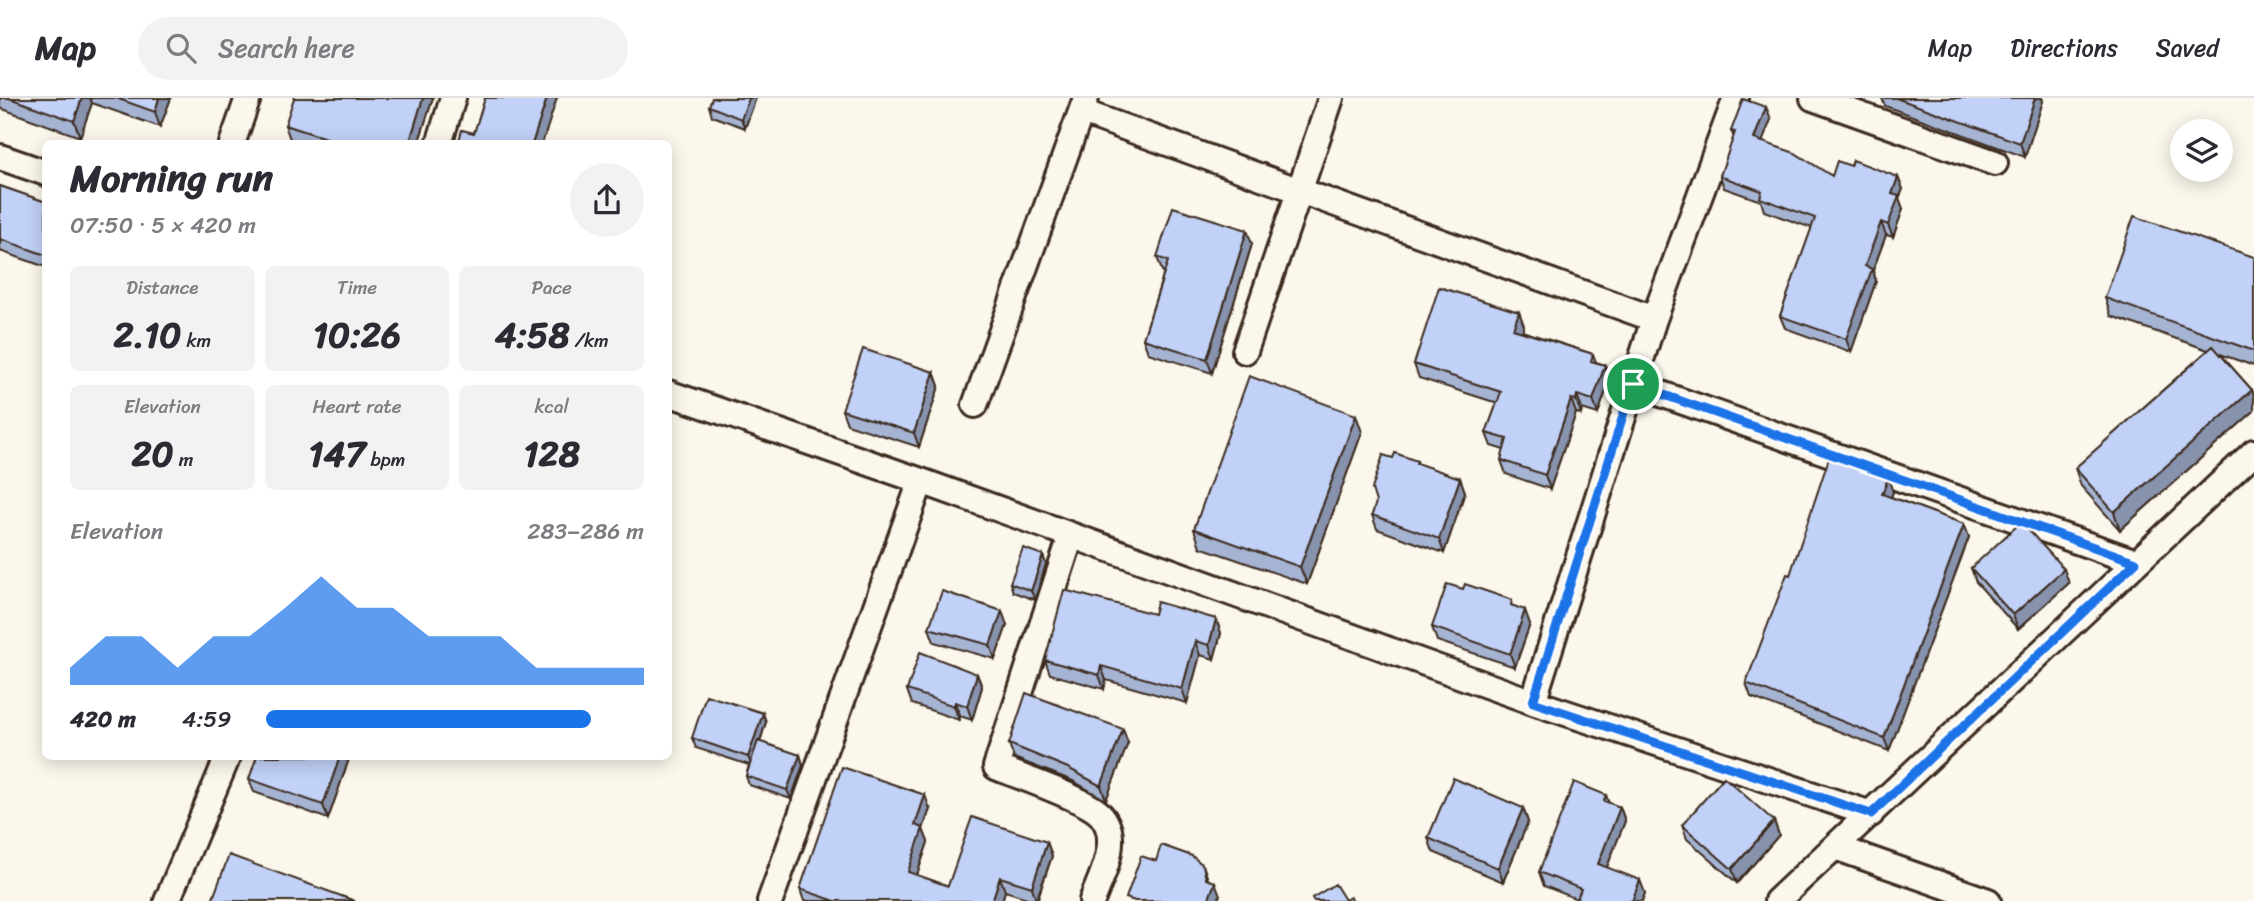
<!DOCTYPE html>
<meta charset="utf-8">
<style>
:root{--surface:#fff;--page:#f2f2f3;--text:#2b2b33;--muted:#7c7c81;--line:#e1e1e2;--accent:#1a73e8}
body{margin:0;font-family:Sriracha,sans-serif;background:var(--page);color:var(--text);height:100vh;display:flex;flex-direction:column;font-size:26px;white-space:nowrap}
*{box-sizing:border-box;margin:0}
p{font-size:23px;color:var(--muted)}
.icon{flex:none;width:38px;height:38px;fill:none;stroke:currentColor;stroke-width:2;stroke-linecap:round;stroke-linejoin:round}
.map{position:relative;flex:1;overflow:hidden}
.details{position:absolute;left:42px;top:42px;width:630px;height:620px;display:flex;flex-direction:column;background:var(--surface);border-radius:10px;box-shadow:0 4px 18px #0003}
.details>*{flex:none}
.tools{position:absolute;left:2170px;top:21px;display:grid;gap:14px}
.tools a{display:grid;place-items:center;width:63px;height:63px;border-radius:50%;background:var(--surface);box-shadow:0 4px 18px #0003;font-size:35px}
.pin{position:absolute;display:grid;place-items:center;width:60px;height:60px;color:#fff;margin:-30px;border:4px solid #fff;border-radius:50%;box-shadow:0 2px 7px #0007}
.round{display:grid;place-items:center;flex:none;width:74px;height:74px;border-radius:37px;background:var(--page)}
.overview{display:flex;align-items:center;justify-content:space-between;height:119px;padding:0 28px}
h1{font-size:38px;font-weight:700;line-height:52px}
.figures{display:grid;grid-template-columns:repeat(3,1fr);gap:10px;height:119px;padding:7px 28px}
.figures div{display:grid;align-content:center;border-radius:10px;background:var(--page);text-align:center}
.figures b{font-size:35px;font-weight:700}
.figures small{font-size:19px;font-weight:400}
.figures p{font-size:19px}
.chart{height:196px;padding:14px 28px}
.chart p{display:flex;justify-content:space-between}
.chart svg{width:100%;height:126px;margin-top:7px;fill:var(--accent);opacity:.7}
ul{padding:0 28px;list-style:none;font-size:23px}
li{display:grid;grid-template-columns:112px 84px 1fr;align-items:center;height:52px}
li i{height:18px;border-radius:9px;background:var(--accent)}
header{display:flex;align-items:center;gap:42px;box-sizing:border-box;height:98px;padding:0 35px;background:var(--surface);border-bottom:2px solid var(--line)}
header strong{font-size:33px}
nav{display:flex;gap:38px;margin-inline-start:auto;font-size:24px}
.search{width:490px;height:63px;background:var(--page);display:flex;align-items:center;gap:18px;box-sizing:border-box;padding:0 24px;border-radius:38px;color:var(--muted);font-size:26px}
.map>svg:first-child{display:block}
</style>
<header>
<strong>Map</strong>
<div class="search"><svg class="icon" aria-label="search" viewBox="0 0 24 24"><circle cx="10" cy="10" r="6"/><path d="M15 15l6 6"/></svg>Search here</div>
<nav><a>Map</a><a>Directions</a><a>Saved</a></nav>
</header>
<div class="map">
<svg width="2254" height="803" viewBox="0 0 2254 803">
<rect width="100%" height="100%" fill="#fbf7ec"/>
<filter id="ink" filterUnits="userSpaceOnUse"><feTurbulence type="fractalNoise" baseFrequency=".0143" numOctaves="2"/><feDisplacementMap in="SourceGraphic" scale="14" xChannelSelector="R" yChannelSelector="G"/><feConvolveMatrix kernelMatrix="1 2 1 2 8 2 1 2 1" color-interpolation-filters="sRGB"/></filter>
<g filter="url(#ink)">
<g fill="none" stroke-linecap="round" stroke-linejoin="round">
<defs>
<path id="street" d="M1813 0 1995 65
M1082 14 1654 221
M232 46 248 0
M439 46 453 0
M0 59 46 75
M1245 253 1331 0
M1633 286 2136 464
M668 295 921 383 1533 604 1871 716
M975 307 1086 0
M1071 438 996 669C1018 678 1086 701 1100 716 1106 722 1110 732 1110 740 1111 761 1099 784 1092 803
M1533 604 1654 221 1736 0
M1835 749 1988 803
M167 803 228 658
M770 803 921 383
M1777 803 2254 354"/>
</defs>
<use href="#street" stroke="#3b2a1e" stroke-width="30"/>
<use href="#street" stroke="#fbf7ec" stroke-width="24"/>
</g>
<path fill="#a6b4d4" stroke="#3b2a1e" stroke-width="2" d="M0 0H171L160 29 92 5 80 39 0 10Z
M433 0 418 46H304L290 41 285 27Z
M756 0 745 30 712 18 709 8Z
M1882 0H2042L2043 3 2025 59 1885 8Z
M1771 21 1762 44 1832 78 1903 91 1899 100 1903 111 1893 139 1886 137 1873 172 1876 183 1851 254 1785 230 1780 218 1812 130 1764 113 1761 103 1724 90 1720 78 1734 39 1731 33Z
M0 88 46 104V169L0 153Z
M1252 146 1212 275 1148 255 1143 241 1164 174 1162 173 1157 159Z
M2254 159V268L2220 256 2252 292 2254 298V313L2120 432 2081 388 2075 370 2208 252 2111 218 2105 200Z
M1519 214 1524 228 1522 233 1593 256 1596 264 1605 267 1610 281 1598 316 1582 311 1581 316 1576 315 1550 391 1506 376 1501 362 1504 352 1491 348 1486 335 1497 305 1419 280 1414 266Z
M934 274 939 288 919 349 847 326 842 312Z
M1362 334 1307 486 1200 449 1194 431Z
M1393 360 1417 363 1418 366 1460 380 1465 394 1444 455 1377 431 1372 417Z
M1893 394 1891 399 1964 426 1969 439 1889 653 1751 599 1746 585 1790 477Z
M1046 466 1035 502 1013 494 1010 485Z
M1971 470 2069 485 2018 531 1976 484Z
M1515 509 1530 526 1515 569 1437 543 1432 529Z
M1154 516 1216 521 1221 535 1214 561 1200 557 1187 605 1106 582 1104 591 1050 576 1045 562Z
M1007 527 995 561 934 544 929 530Z
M977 576 982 589 972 622 960 618 959 622 912 606 907 592Z
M763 615 766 624 760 644 800 657 803 667 791 701 749 687 746 678 749 667 696 650 692 640Z
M1128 645 1106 702 1073 683 1014 660 1009 646Z
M350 658 328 721 254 694 249 681Z
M1606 697 1609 705 1620 709 1625 723 1607 769 1645 795 1642 803H1576L1577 801 1544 788 1539 774Z
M1523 710 1528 724 1503 784 1433 754 1428 740Z
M930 711 923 731 928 744 917 777 948 788 1047 744 1052 758 1037 803 1005 793 1002 803H804L800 791Z
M1774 723 1779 737 1737 785 1687 741 1682 727Z"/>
<path fill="#8792ad" stroke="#3b2a1e" stroke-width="2" d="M82 0H90L92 5 80 39 74 23Z
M159 0H171L160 29 155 14Z
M423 0H433L418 46H409Z
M547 0H557L542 46H532Z
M749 0H756L745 30 741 21Z
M2035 0H2042L2043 3 2025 59 2020 45Z
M1766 9 1771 21 1759 53 1754 41Z
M1898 79 1903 91 1899 100 1903 111 1893 139 1888 127 1892 96Z
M1881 124 1886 137 1873 172 1876 183 1851 254 1846 241 1865 168Z
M1247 132 1252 146 1212 275 1207 261Z
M1519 214 1524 228 1518 244 1513 231Z
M1605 267 1610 281 1598 316 1593 302Z
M934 274 939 288 919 349 914 335Z
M2252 292 2254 298V313L2120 432 2114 414Z
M1577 297 1582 311 1581 316 1576 302Z
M1571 301 1576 315 1550 391 1545 377Z
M1356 317 1362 334 1307 486 1300 469Z
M1460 380 1465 394 1444 455 1439 441Z
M1888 380 1893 394 1887 409 1882 396Z
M1964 426 1969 439 1889 653 1884 640Z
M1043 457 1046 466 1035 502 1031 493Z
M2064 471 2069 485 2018 531 2013 517Z
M1525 512 1530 526 1515 569 1510 556Z
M1002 513 1007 527 995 561 990 547Z
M1216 521 1221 535 1214 561 1209 547Z
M1195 543 1200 557 1187 605 1182 591Z
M1101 568 1106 582 1104 591 1099 577Z
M977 576 982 589 972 622 967 608Z
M955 604 960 618 959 622 954 608Z
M763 615 766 624 752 668 748 659Z
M1123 631 1128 645 1106 702 1101 688Z
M800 657 803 667 791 701 787 692Z
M340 658H350L328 721 323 707Z
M925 697 930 711 923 731 928 744 913 788 908 774 915 727Z
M1620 709 1625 723 1603 779 1598 766Z
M1523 710 1528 724 1503 784 1498 770Z
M1774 723 1779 737 1737 785 1732 771Z
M1047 744 1052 758 1036 803 1032 789Z
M1203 767 1208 781 1211 794 1215 784 1220 797 1218 803H1208L1206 781Z
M1000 779 1005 793 1002 803H992Z
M1640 782 1645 795 1642 803H1632Z"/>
<path fill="#c1d1f7" stroke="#3b2a1e" stroke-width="2" d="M9 0H82L74 23Z
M116 0H159L155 14Z
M294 0H423L409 46H334L335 43 285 27Z
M485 0H547L532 46H458L462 32 474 35Z
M712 0H749L741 21 709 8Z
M1896 0H2035L2020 45Z
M1743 1 1766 9 1754 41 1795 55 1832 78 1837 63 1851 68 1853 62 1898 79 1892 96 1899 98 1888 127 1881 124 1865 168 1872 171 1846 241 1780 218 1815 120 1760 100 1762 93 1720 78 1735 34 1731 33Z
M0 88 46 104V157L0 141Z
M1173 109 1247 132 1207 261 1143 241 1168 163 1157 159Z
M2134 118 2254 159V253L2105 200Z
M1439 189 1519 214 1513 231 1593 256 1591 263 1605 267 1593 302 1577 297 1576 302 1571 301 1545 377 1501 362 1507 341 1486 335 1501 294 1414 266Z
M2213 248 2252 292 2114 414 2075 370Z
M863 251 934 274 914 335 842 312Z
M1249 278 1356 317 1300 469 1194 431Z
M1395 355 1417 363 1416 365 1460 380 1439 441 1372 417 1376 404 1372 391 1383 357 1393 360Z
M1829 360 1888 380 1882 396 1964 426 1884 640 1746 585 1787 476 1790 477Z
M2019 426 2025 428 2064 471 2013 517 1971 470Z
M1023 450 1043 457 1031 493 1010 485Z
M1447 486 1463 491 1465 486 1512 502 1511 507 1525 512 1510 556 1432 529Z
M1064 492 1154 516 1157 504 1216 521 1209 547 1195 543 1182 591 1101 568 1099 577 1045 562Z
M942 493 1002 513 990 547 929 530Z
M920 554 977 576 967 608 955 604 954 608 907 592Z
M1026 595 1123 631 1101 688 1068 670 1009 646Z
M706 597 763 615 748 659 692 640Z
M758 643 800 657 787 692 746 678Z
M257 658H340L323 707 249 681Z
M842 669 925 697 915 727 923 730 908 774 948 788 972 719 1047 744 1032 789 1000 779 992 803H835L800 791Z
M1724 679 1774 723 1732 771 1682 727Z
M1453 680 1523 710 1498 770 1428 740Z
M1574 684 1606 697 1604 703 1620 709 1598 766 1640 782 1632 803H1576L1581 791 1539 774Z
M1161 747 1192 758 1203 767 1206 781 1215 784 1208 803H1135L1126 800 1141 758 1156 763Z
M229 757 355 803H212Z
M1335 786 1345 802 1350 799 1353 803H1314L1312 800Z"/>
</g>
<g fill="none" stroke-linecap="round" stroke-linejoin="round" filter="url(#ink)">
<defs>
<path id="route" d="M1633 286 2136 464 1871 716 1533 604Z"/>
</defs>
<use href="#route" stroke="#fff" stroke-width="14"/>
<use href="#route" stroke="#1a73e8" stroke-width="9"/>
</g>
</svg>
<div class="tools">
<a><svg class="icon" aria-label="layers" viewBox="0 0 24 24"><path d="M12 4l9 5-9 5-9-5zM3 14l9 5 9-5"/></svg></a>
</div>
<div class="pin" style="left:1633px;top:286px;background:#1e9e55"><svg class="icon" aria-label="arrive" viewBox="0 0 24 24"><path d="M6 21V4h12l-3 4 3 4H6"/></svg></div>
<section class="details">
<div class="overview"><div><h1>Morning run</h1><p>07:50 · 5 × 420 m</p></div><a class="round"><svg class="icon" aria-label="share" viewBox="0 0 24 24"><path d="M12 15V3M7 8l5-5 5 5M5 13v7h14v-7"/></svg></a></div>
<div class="figures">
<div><p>Distance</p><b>2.10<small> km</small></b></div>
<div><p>Time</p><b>10:26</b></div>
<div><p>Pace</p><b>4:58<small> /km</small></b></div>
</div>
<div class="figures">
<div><p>Elevation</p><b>20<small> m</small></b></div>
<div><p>Heart rate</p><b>147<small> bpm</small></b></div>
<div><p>kcal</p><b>128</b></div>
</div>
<div class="chart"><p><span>Elevation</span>283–286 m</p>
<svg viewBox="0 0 160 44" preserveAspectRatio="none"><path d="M0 44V38L10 27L20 27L30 38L40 27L50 27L60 17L70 6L80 17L90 17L100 27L110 27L120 27L130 38L140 38L150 38L160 38V44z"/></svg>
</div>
<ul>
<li><b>420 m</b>4:59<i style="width:86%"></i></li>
</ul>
</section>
</div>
